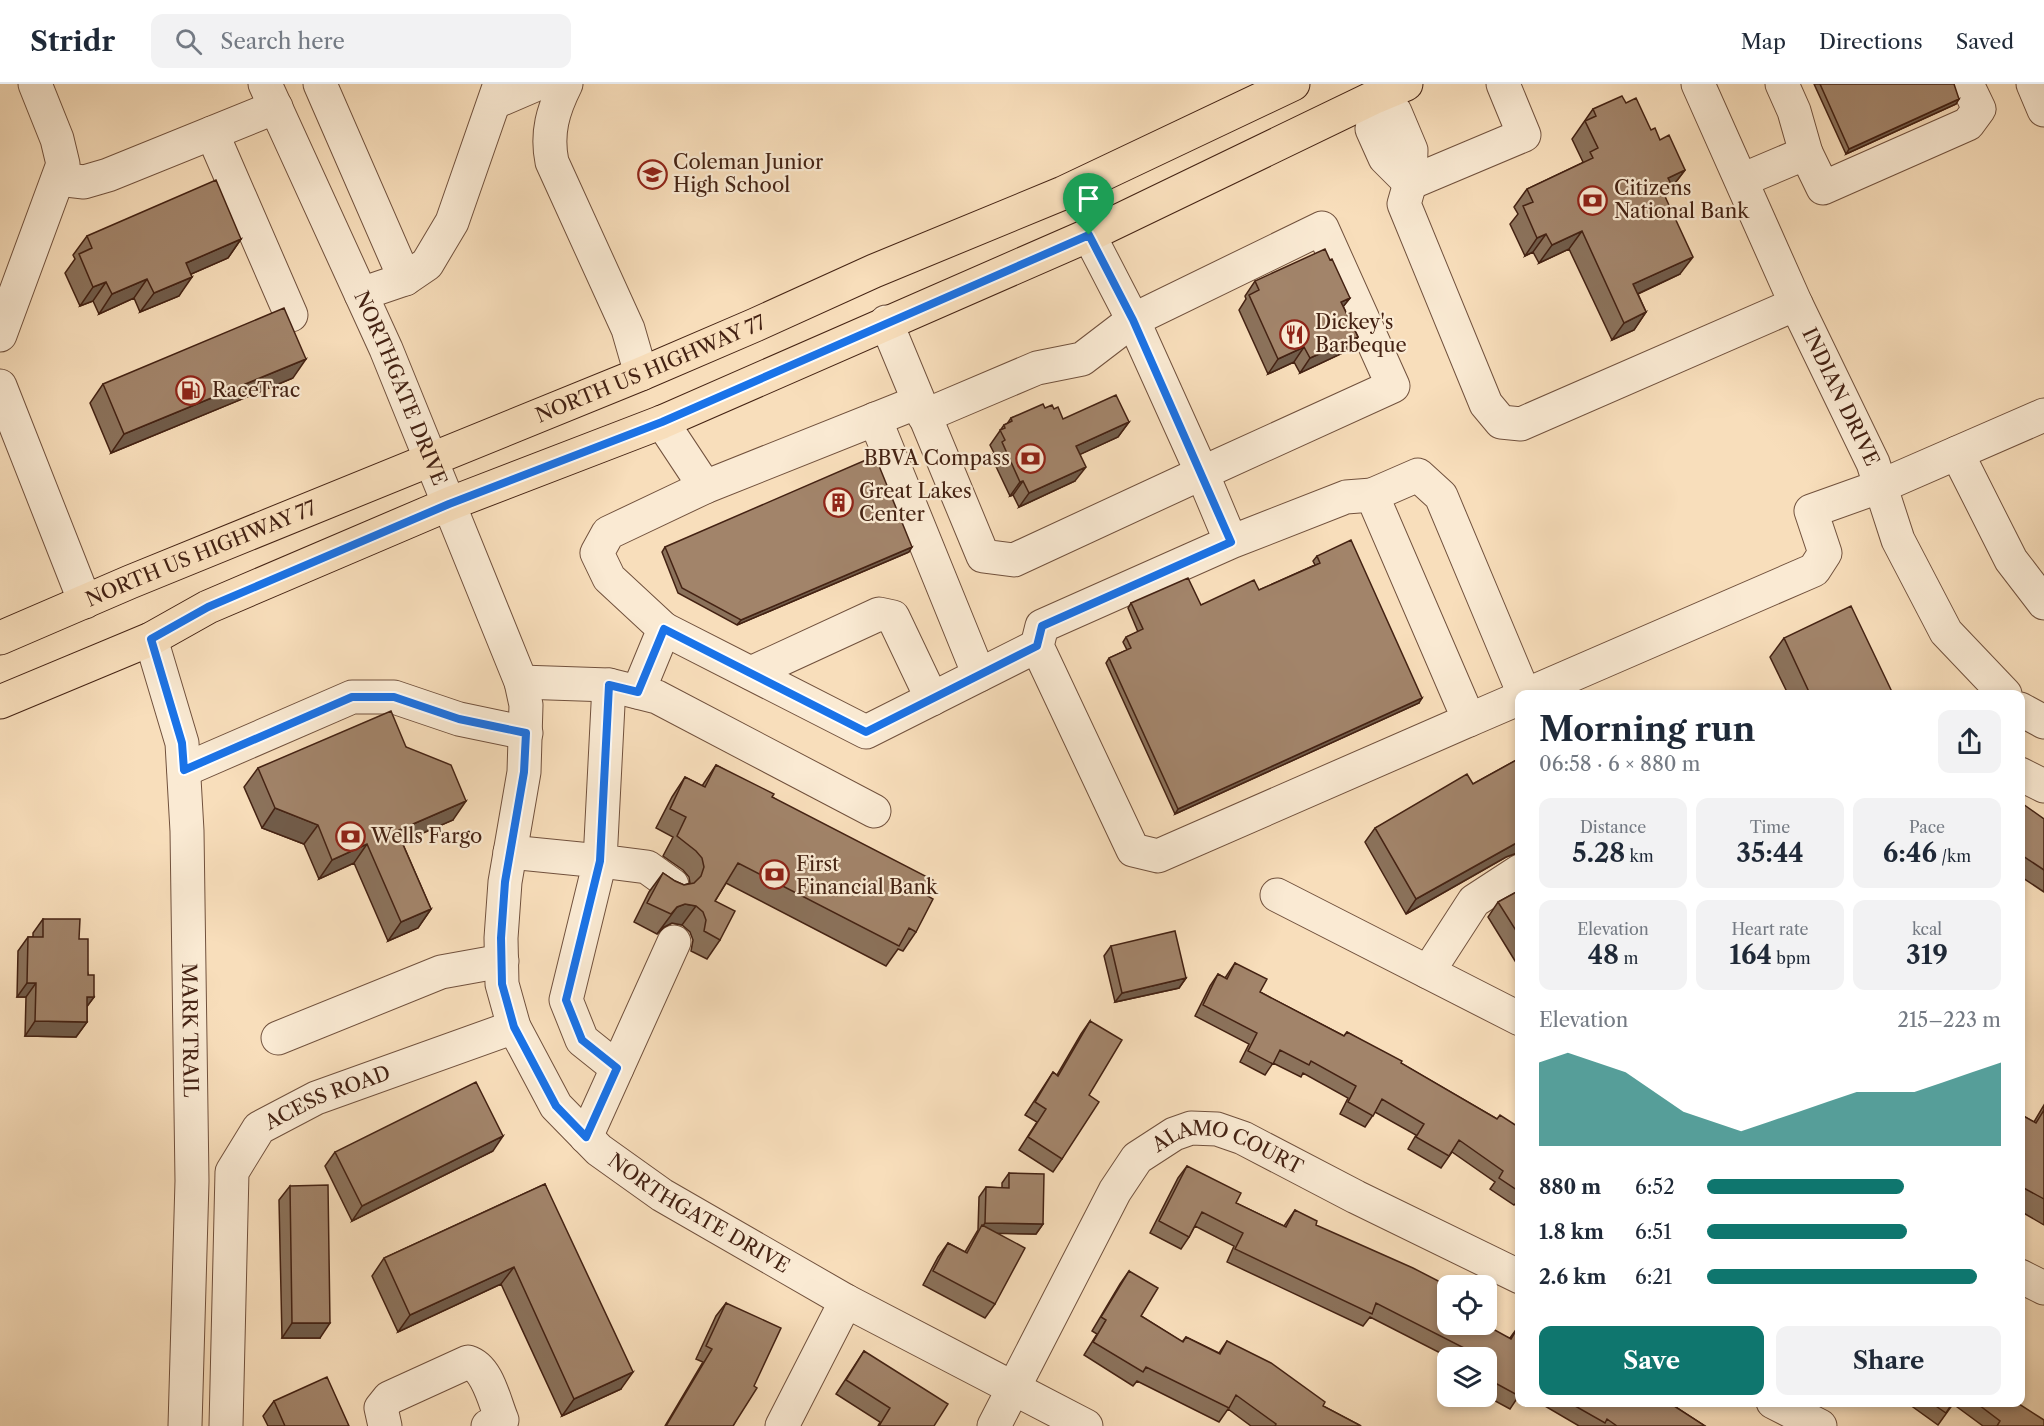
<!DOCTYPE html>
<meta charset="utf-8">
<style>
:root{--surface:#fff;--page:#f2f2f3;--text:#1f2937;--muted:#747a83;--line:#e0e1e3;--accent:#0f766e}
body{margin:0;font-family:"Libre Caslon Text",serif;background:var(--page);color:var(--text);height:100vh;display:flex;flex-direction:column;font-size:22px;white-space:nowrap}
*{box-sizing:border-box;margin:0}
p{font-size:20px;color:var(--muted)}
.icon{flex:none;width:33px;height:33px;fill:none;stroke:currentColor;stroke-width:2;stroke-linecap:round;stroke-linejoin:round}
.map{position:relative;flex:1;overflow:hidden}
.details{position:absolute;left:1515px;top:606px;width:510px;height:717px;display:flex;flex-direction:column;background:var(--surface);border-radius:12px;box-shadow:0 3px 9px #0003}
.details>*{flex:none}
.controls{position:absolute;left:1437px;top:1191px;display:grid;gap:12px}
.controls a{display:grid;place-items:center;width:60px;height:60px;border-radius:12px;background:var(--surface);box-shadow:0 3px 9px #0003;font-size:30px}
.pin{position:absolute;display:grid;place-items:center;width:51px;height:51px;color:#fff;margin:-62px -26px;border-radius:50% 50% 50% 0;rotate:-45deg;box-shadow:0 0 6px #0007}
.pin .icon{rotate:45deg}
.round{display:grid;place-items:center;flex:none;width:63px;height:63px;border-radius:12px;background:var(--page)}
.summary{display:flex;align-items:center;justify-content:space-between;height:102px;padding:0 24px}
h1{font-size:33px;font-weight:700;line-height:45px}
.metrics{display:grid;grid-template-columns:repeat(3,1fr);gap:9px;height:102px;padding:6px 24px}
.metrics div{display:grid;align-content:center;border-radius:12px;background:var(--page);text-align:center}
.metrics b{font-size:26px;font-weight:700}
.metrics small{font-size:16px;font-weight:400}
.metrics p{font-size:16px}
.chart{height:168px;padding:12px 24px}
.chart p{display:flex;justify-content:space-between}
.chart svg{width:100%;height:108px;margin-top:6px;fill:var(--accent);opacity:.7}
.primary-button{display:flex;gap:12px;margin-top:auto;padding:12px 24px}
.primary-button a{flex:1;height:69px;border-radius:12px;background:var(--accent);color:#fff;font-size:24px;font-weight:700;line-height:69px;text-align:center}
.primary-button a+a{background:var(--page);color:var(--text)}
ul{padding:0 24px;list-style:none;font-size:20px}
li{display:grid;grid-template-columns:96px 72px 1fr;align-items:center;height:45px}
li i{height:15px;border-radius:8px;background:var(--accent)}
header{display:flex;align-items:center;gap:36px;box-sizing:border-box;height:84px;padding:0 30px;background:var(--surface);border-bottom:2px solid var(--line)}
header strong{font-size:28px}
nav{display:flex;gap:33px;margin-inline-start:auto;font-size:21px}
.search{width:420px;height:54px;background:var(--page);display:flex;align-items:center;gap:15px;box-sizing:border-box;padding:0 21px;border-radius:12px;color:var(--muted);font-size:22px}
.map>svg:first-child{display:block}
</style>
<header>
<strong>Stridr</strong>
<div class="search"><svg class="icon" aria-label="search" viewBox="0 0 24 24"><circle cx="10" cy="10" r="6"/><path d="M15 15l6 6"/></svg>Search here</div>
<nav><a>Map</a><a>Directions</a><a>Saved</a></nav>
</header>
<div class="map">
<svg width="2044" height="1342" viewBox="0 0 2044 1342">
<rect width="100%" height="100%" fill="#f8debb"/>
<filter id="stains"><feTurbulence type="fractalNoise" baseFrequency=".00333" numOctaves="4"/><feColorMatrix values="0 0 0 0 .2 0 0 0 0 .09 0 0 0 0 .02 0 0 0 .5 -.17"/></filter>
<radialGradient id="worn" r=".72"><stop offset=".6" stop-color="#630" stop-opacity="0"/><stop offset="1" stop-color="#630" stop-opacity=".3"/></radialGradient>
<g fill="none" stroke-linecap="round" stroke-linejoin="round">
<defs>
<g id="minor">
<path id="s1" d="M265 0 386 265 521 598 526 621 524 688 505 798 501 854 502 900 514 943 556 1022 599 1066 662 1111 846 1217 1086 1342"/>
<path d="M320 0 405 195"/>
<path d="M566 0C553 26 546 49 552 78L628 245 641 290"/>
<path id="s2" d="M1698 0 1796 220 1873 379 1898 456 1946 548 2005 610"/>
<path d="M1782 0 1794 27 1806 69"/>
<path d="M2033 0 2044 26"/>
<path d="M1375 13 1378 22 1372 45 1385 74 1410 99"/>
<path d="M495 18 537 0"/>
<path d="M1378 22 1395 28 1411 66 1410 99 1404 120 1486 320 1501 338 1521 340 1796 220"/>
<path d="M212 49 291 231"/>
<path d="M58 95 84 98 108 91 276 23"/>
<path d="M1742 96 1806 69 1823 104 1968 40 1979 25 1967 0"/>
<path d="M1410 99 1524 51 1503 0"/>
<path d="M361 210 405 195 427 180 452 138 500 0"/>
<path d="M886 238 983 472 1014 476 1202 389 1133 236 1089 151"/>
<path d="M0 251 63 80 57 55 35 0"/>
<path d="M0 302 85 518"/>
<path d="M924 332 1037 284 1082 275 1133 236 1322 144 1393 302 1202 389 1231 458 1042 542 1037 562 1133 766 1158 772 1469 636 1372 411 1346 413 1231 458"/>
<path d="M875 335 979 591"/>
<path d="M662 338 705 403 918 318"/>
<path d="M1957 369 2011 476 2044 519"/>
<path d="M1372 411 1418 391 1441 412 1524 610"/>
<path d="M664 545 866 648 1037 562"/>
<path id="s3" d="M151 555 182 659 187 747 192 1097 185 1342"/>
<path d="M751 589 879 530 893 533 932 615"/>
<path d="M521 598 609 601 657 613 874 727"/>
<path d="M609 601 600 777 647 783 672 801"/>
<path d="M638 608 664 545 609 494 597 469 608 449 705 403"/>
<path d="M1528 610 1814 486 1825 469 1811 427 1881 402 2044 331"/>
<path d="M2020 625 2044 638"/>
<path d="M1469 636 1520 614"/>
<path d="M184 686 352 613H394L459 635 526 649"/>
<path d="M2020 690 2044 702"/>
<path d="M510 768 600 777 566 916 582 956 617 984"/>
<path d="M1277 811 1520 935"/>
<path d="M1428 888 1474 817 1520 787"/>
<path d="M278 954 441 888 502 877"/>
<path d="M586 1053 674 858"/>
<path d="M2020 1192 2044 1204"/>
<path d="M1773 1318 1820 1342"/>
<path id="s4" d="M226 1342 232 1088 259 1044 316 1014 514 943"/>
<path d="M385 1342 381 1324 389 1314 468 1278C488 1284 494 1317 502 1336L488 1342"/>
<path d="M782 1342 846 1217"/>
<path id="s5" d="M994 1342 1115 1107 1137 1074 1174 1050 1191 1044 1217 1045 1243 1054 1356 1113 1520 1193"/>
</g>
<g id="major">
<path id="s6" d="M0 554 130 498 641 290 755 241 874 187 1063 109 1293 0"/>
<path d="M0 618 151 555 208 523 449 420 662 338 1089 151 1375 13 1406 0"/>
</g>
</defs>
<use href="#minor" stroke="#71513d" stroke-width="35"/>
<use href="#major" stroke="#442213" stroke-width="35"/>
<use href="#minor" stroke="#faead3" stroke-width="33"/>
<use href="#major" stroke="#f8debb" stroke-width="33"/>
</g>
<path fill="#8b725b" stroke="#442213" stroke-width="1.5" d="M1814 0H1954L1956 20 1846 70Z
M1626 19 1660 56 1685 86 1672 103 1670 105 1665 112 1680 190 1638 210 1646 228 1634 246 1612 256 1569 165 1539 179 1533 168 1525 172 1510 140 1518 130 1514 123 1527 105 1582 79 1583 78 1572 55 1593 25Z
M87 152 241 155 228 174 191 190 179 212 140 228 134 214 99 230 93 217 80 222 65 189 75 175 73 171Z
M1255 197 1350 214 1343 222 1358 253 1347 267 1300 289 1294 278 1268 290 1239 226 1246 215 1245 212Z
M293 294 111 369 90 319 103 300Z
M1045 324 1054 325 1063 335 1129 338 1118 353 1080 370 1075 397 1019 423 1013 411 1010 412 991 372 994 369 990 361 1004 341 1007 340 1011 334Z
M665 463 909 468 737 541 678 509 662 468Z
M1317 472 1419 619 1175 730 1106 579 1109 574 1127 566 1123 558 1126 553 1138 548 1128 524 1131 519 1201 521 1259 506 1315 481 1313 477Z
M1784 554 1893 610H1788L1770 573Z
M406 663 453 736 402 758 431 825 418 844 388 857 354 779 319 795 304 760 262 744 244 703 258 684Z
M1520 674V768L1506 773 1406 830 1365 758 1375 744 1473 700Z
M716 681 772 713 926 811 916 848 903 867 898 865 886 882 726 799 715 817 720 856 707 875 691 867 693 856 690 848 682 841 672 839 664 843 657 850 634 838 649 808 663 789 675 797 684 801 690 799 689 793 683 786 663 772 673 753 656 744 672 713 685 693 702 702Z
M2020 724 2044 735V808L2020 792Z
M1520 806V885L1488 833 1498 818Z
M43 835 79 855 94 913 87 922V938L76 953 25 952 26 913H17L18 867 28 853H33V849Z
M1111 862 1186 894 1179 904 1115 918 1104 872Z
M1235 879 1260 908 1344 952 1347 948 1497 1035 1520 1044V1120L1516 1119 1514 1121 1490 1105 1495 1098 1452 1068 1441 1084 1408 1065 1416 1051 1375 1028 1365 1043 1340 1030 1348 1014 1303 989 1301 993 1273 979 1265 991 1240 978 1249 960 1195 932 1210 902 1218 890 1225 894Z
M1090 937 1089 1011 1062 1075 1053 1088 1019 1066 1037 1038 1025 1031 1053 988 1057 991 1081 950Z
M2044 1021V1141L2020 1127V1030L2034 1038Z
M493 1067 352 1137 325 1082 335 1068Z
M1187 1082 1236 1119 1284 1142 1295 1126 1448 1240 1510 1254 1520 1240V1310L1510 1325 1486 1312V1274H1450L1370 1233 1363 1242 1227 1178 1234 1162 1195 1142 1189 1153 1181 1165 1150 1149 1178 1094Z
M1009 1089 1043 1140 1036 1150 996 1149 995 1220 985 1234 923 1201 938 1173 948 1159 965 1168 978 1146 979 1113 986 1103 1002 1104V1099Z
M545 1100 621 1305 562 1332 501 1200 398 1248 372 1192 384 1174Z
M290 1102 320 1254H282L279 1116Z
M1129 1187 1141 1232 1182 1258 1186 1253 1219 1269 1227 1257 1323 1322 1361 1342H1251L1228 1325 1219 1338 1137 1297 1133 1302 1084 1271 1097 1250 1092 1247 1120 1200Z
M726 1219 754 1302 733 1342H665L703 1278 696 1275 716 1232Z
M864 1267 934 1342H878L880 1338 836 1310Z
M274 1317 349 1342H268L263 1332Z
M1538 1318H1668L1705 1342H1579Z
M1906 1318H2016L2044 1342H1983L1953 1320 1938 1341Z"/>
<path fill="#715c4a" stroke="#442213" stroke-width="1.5" d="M1959 15 1956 20 1846 70 1849 65Z
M1685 86 1659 120 1650 124 1668 94Z
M1582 147 1569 165 1539 179 1552 161Z
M1546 150 1533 168 1525 172 1537 154Z
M241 155 228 174 173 198 186 179Z
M1693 173 1680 190 1620 218 1633 200Z
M192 193 179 212 140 228 154 209Z
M147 195 134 214 99 230 112 210Z
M106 198 93 217 80 222 93 203Z
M1350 214 1339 228 1341 218Z
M1646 228 1634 246 1612 256 1624 239Z
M1358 253 1347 267 1300 289 1310 274Z
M1304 263 1294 278 1268 290 1278 275Z
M306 275 293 294 111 369 124 350Z
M1129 338 1118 353 1066 377 1076 362Z
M1086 383 1075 397 1019 423 1029 409Z
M1023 397 1013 411 1010 412 1020 398Z
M912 463 909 468 737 541 741 536Z
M1422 614 1419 619 1175 730 1178 725Z
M466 717 453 736 384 766 397 747Z
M275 724 318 741 304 760 262 744Z
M1520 757V768L1506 773 1406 830 1416 815Z
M367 760 354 779 319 795 332 776Z
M685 820 696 822 682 841 672 839 664 843 657 850 677 823Z
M431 825 418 844 388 857 401 838Z
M1186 894 1179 904 1115 918 1122 909Z
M27 899H36L26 913H17Z
M87 913H94L83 928Z
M35 937 87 938 76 953 25 952Z
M503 1052 493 1067 352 1137 362 1122Z
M985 1139 1043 1140 1036 1150 978 1149Z
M514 1183 501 1200 398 1248 410 1231Z
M292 1239H330L320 1254H282Z
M633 1288 621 1305 562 1332 574 1315Z"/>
<path fill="#a2846a" stroke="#442213" stroke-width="1.5" d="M1820 0H1954L1959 15 1849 65Z
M1622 12 1626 19 1636 14 1651 46 1655 44 1660 56 1669 51 1685 86 1668 94 1672 102 1662 106 1693 173 1633 200 1646 228 1624 239 1582 147 1552 161 1546 150 1537 154 1523 122 1533 118 1527 105 1593 74 1590 68 1598 64 1585 37 1596 32 1593 25Z
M216 96 241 155 186 179 192 193 154 209 147 195 112 210 106 198 93 203 79 170 92 164 87 152Z
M1325 165 1330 176 1332 175 1350 214 1341 218 1358 253 1310 274 1304 263 1278 275 1249 211 1259 206 1255 197Z
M284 224 306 275 124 350 103 300Z
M1116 311 1129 338 1076 362 1086 383 1029 409 1023 397 1020 398 1002 358 1005 356 1000 346 1005 344 1004 341 1012 337 1011 334 1043 320 1045 324 1052 321 1054 325 1058 323 1063 335Z
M875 372 912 463 741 536 682 504 665 463Z
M1351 456 1422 614 1178 725 1109 574 1131 564 1126 553 1143 545 1131 519 1188 494 1201 521 1254 496 1259 506 1320 479 1317 472Z
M1851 522 1893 610H1810L1784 554Z
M391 627 406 663 451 681 466 717 397 747 431 825 401 838 367 760 332 776 318 741 275 724 258 684Z
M1520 674V757L1416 815 1375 744 1467 690 1473 700Z
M716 681 774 710 772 713 933 796 926 811 933 815 916 848 909 844 899 862 738 779 715 817 735 827 720 856 704 847 706 836 703 828 696 822 685 820 677 823 671 830 647 819 663 789 675 797 684 801 694 799 701 792 704 783 702 774 696 767 677 752 686 733 670 725 685 693 705 703Z
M2023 720 2044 735V786L2020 770V724Z
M1520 806V853L1498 818Z
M43 835H80L79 855H88V891H94V913H87V938L35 937 36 899H27L28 853H43Z
M1175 847 1186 894 1122 909 1111 862Z
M1235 879 1267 895 1260 908 1344 952 1347 948 1402 977 1401 979 1497 1035 1500 1031 1520 1044V1108L1499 1094 1503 1087 1459 1056 1449 1072 1416 1053 1424 1040 1382 1015 1373 1032 1348 1018 1356 1002 1311 977 1309 981 1280 966 1273 980 1248 967 1257 949 1203 921 1218 890 1227 895Z
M1090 937 1122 956 1089 1011 1099 1018 1062 1075 1028 1053 1046 1025 1035 1018 1053 988 1058 992Z
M476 998 503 1052 362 1122 335 1068Z
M2044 1026V1115L2020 1102V1030L2036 1039Z
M1187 1082 1241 1109 1236 1119 1286 1143 1295 1126 1317 1137 1316 1141 1413 1184 1448 1202V1240H1484L1511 1255 1520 1240V1310L1519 1312 1486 1294V1274H1468L1472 1268 1376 1219 1372 1230 1235 1165 1243 1149 1202 1128 1189 1153 1159 1137Z
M1009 1089 1044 1090 1043 1140 985 1139 986 1103 1009 1104Z
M545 1100 633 1288 574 1315 514 1183 410 1231 384 1174Z
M328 1101 330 1239H292L290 1102Z
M982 1141 1025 1164 995 1220 933 1187 948 1159 967 1169Z
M1129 1187 1158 1204 1141 1232 1183 1258 1186 1253 1220 1270 1227 1257 1271 1279 1325 1318 1323 1322 1361 1342H1275L1276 1340 1236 1311 1229 1324 1146 1283 1143 1288 1093 1258 1106 1236 1101 1233Z
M726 1219 781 1244 754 1302 757 1304 733 1342H666L712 1265 706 1262Z
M864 1267 948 1320 934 1342H879L890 1324 846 1296Z
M327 1293 349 1342H285L274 1317Z
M1568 1318H1668L1705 1342H1617L1607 1335 1605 1339Z
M1930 1318H1953L1946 1329Z
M1975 1318H2016L2044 1336V1342H1997L2000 1337Z"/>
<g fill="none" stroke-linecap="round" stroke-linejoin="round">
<defs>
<path id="route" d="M1089 151 1133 236 1231 458 1042 542 1037 562 866 648 664 545 638 608 609 601 600 777 566 916 582 956 617 984 586 1053 556 1022 514 943 502 900 501 854 505 798 524 688 526 649 459 635 394 613H352L184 686 182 659 151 555 208 523 449 420 662 338Z"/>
</defs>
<use href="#route" stroke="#fff" stroke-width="12"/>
<use href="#route" stroke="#1a73e8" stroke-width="8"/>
</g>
<defs>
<symbol id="school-ring" viewBox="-11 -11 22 22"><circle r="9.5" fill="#faead3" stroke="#8f2418" stroke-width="1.5"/><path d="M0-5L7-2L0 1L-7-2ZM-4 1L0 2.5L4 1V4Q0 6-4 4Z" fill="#8f2418"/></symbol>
<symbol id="bank-ring" viewBox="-11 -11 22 22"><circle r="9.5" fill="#faead3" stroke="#8f2418" stroke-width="1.5"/><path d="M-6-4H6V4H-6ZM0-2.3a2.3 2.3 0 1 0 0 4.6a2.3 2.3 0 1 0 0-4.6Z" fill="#8f2418"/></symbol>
<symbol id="restaurant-ring" viewBox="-11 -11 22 22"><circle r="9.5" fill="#faead3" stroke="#8f2418" stroke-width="1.5"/><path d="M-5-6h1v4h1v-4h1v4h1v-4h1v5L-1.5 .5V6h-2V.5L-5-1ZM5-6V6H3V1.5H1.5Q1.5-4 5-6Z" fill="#8f2418"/></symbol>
<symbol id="fuel-ring" viewBox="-11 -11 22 22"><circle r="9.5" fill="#faead3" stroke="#8f2418" stroke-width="1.5"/><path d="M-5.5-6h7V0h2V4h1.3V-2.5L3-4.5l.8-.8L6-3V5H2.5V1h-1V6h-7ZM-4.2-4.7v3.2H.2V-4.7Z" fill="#8f2418"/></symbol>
<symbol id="building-ring" viewBox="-11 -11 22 22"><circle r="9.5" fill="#faead3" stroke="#8f2418" stroke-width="1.5"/><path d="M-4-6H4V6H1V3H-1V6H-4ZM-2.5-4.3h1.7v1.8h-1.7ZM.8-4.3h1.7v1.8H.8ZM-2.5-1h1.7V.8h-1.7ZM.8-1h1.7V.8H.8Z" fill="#8f2418"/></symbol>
</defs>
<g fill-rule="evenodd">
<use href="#school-ring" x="636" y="74" width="33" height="33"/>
<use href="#bank-ring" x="1576" y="100" width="33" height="33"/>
<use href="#restaurant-ring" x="1278" y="234" width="33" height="33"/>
<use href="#fuel-ring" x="174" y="290" width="33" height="33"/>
<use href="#bank-ring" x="1014" y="358" width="33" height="33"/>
<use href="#building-ring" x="822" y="402" width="33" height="33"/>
<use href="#bank-ring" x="334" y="736" width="33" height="33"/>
<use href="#bank-ring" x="758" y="774" width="33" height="33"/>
</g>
<g text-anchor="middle" stroke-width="4.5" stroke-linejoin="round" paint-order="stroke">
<g font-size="20" fill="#442213" stroke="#faead3" text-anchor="start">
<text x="673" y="85">Coleman Junior<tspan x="673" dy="23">High School</tspan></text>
<text x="1614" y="111">Citizens<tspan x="1614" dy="23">National Bank</tspan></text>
<text x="1315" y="245">Dickey's<tspan x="1315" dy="23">Barbeque</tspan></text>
<text x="212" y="313">RaceTrac</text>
<text x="1010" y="381" text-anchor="end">BBVA Compass</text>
<text x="859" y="414">Great Lakes<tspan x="859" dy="23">Center</tspan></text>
<text x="371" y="759">Wells Fargo</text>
<text x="796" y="787">First<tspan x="796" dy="23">Financial Bank</tspan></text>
</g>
<g font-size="20" fill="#442213" stroke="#faead3">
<text dy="7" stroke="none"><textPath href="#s6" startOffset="704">NORTH US HIGHWAY 77</textPath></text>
<text dy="7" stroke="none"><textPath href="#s1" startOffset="333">NORTHGATE DRIVE</textPath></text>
<text dy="7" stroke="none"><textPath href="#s2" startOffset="344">INDIAN DRIVE</textPath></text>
<text dy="7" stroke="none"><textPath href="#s6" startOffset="218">NORTH US HIGHWAY 77</textPath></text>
<text dy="7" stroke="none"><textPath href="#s3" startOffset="396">MARK TRAIL</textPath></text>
<text dy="7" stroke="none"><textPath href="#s4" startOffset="381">ACESS ROAD</textPath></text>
<text dy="7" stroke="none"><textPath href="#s5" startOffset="405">ALAMO COURT</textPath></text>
<text dy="7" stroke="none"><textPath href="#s1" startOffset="1269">NORTHGATE DRIVE</textPath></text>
</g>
</g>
<rect width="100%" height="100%" filter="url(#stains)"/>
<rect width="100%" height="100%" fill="url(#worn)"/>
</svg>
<div class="controls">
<a><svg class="icon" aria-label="locate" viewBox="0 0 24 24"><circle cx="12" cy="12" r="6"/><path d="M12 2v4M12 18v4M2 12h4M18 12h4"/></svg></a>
<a><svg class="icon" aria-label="layers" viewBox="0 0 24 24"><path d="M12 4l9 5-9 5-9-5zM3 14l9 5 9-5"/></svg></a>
</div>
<div class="pin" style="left:1089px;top:151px;background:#1e9e55"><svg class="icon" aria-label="arrive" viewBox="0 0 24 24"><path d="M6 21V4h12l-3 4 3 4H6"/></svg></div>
<section class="details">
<div class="summary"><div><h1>Morning run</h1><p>06:58 · 6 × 880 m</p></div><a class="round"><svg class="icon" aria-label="share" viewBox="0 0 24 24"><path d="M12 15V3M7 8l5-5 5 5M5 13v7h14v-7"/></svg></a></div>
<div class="metrics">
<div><p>Distance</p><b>5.28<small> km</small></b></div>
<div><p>Time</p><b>35:44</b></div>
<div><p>Pace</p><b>6:46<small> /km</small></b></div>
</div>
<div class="metrics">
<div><p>Elevation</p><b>48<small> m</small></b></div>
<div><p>Heart rate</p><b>164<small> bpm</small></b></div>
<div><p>kcal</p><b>319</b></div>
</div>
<div class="chart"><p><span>Elevation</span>215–223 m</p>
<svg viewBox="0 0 160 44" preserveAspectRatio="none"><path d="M0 44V10L10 6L20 10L30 14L40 22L50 30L60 34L70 38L80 34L90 30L100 26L110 22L120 22L130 22L140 18L150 14L160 10V44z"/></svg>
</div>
<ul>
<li><b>880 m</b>6:52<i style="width:67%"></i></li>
<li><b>1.8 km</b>6:51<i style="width:68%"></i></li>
<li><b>2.6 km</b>6:21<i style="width:92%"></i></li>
</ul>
<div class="primary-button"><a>Save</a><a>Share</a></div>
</section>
</div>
